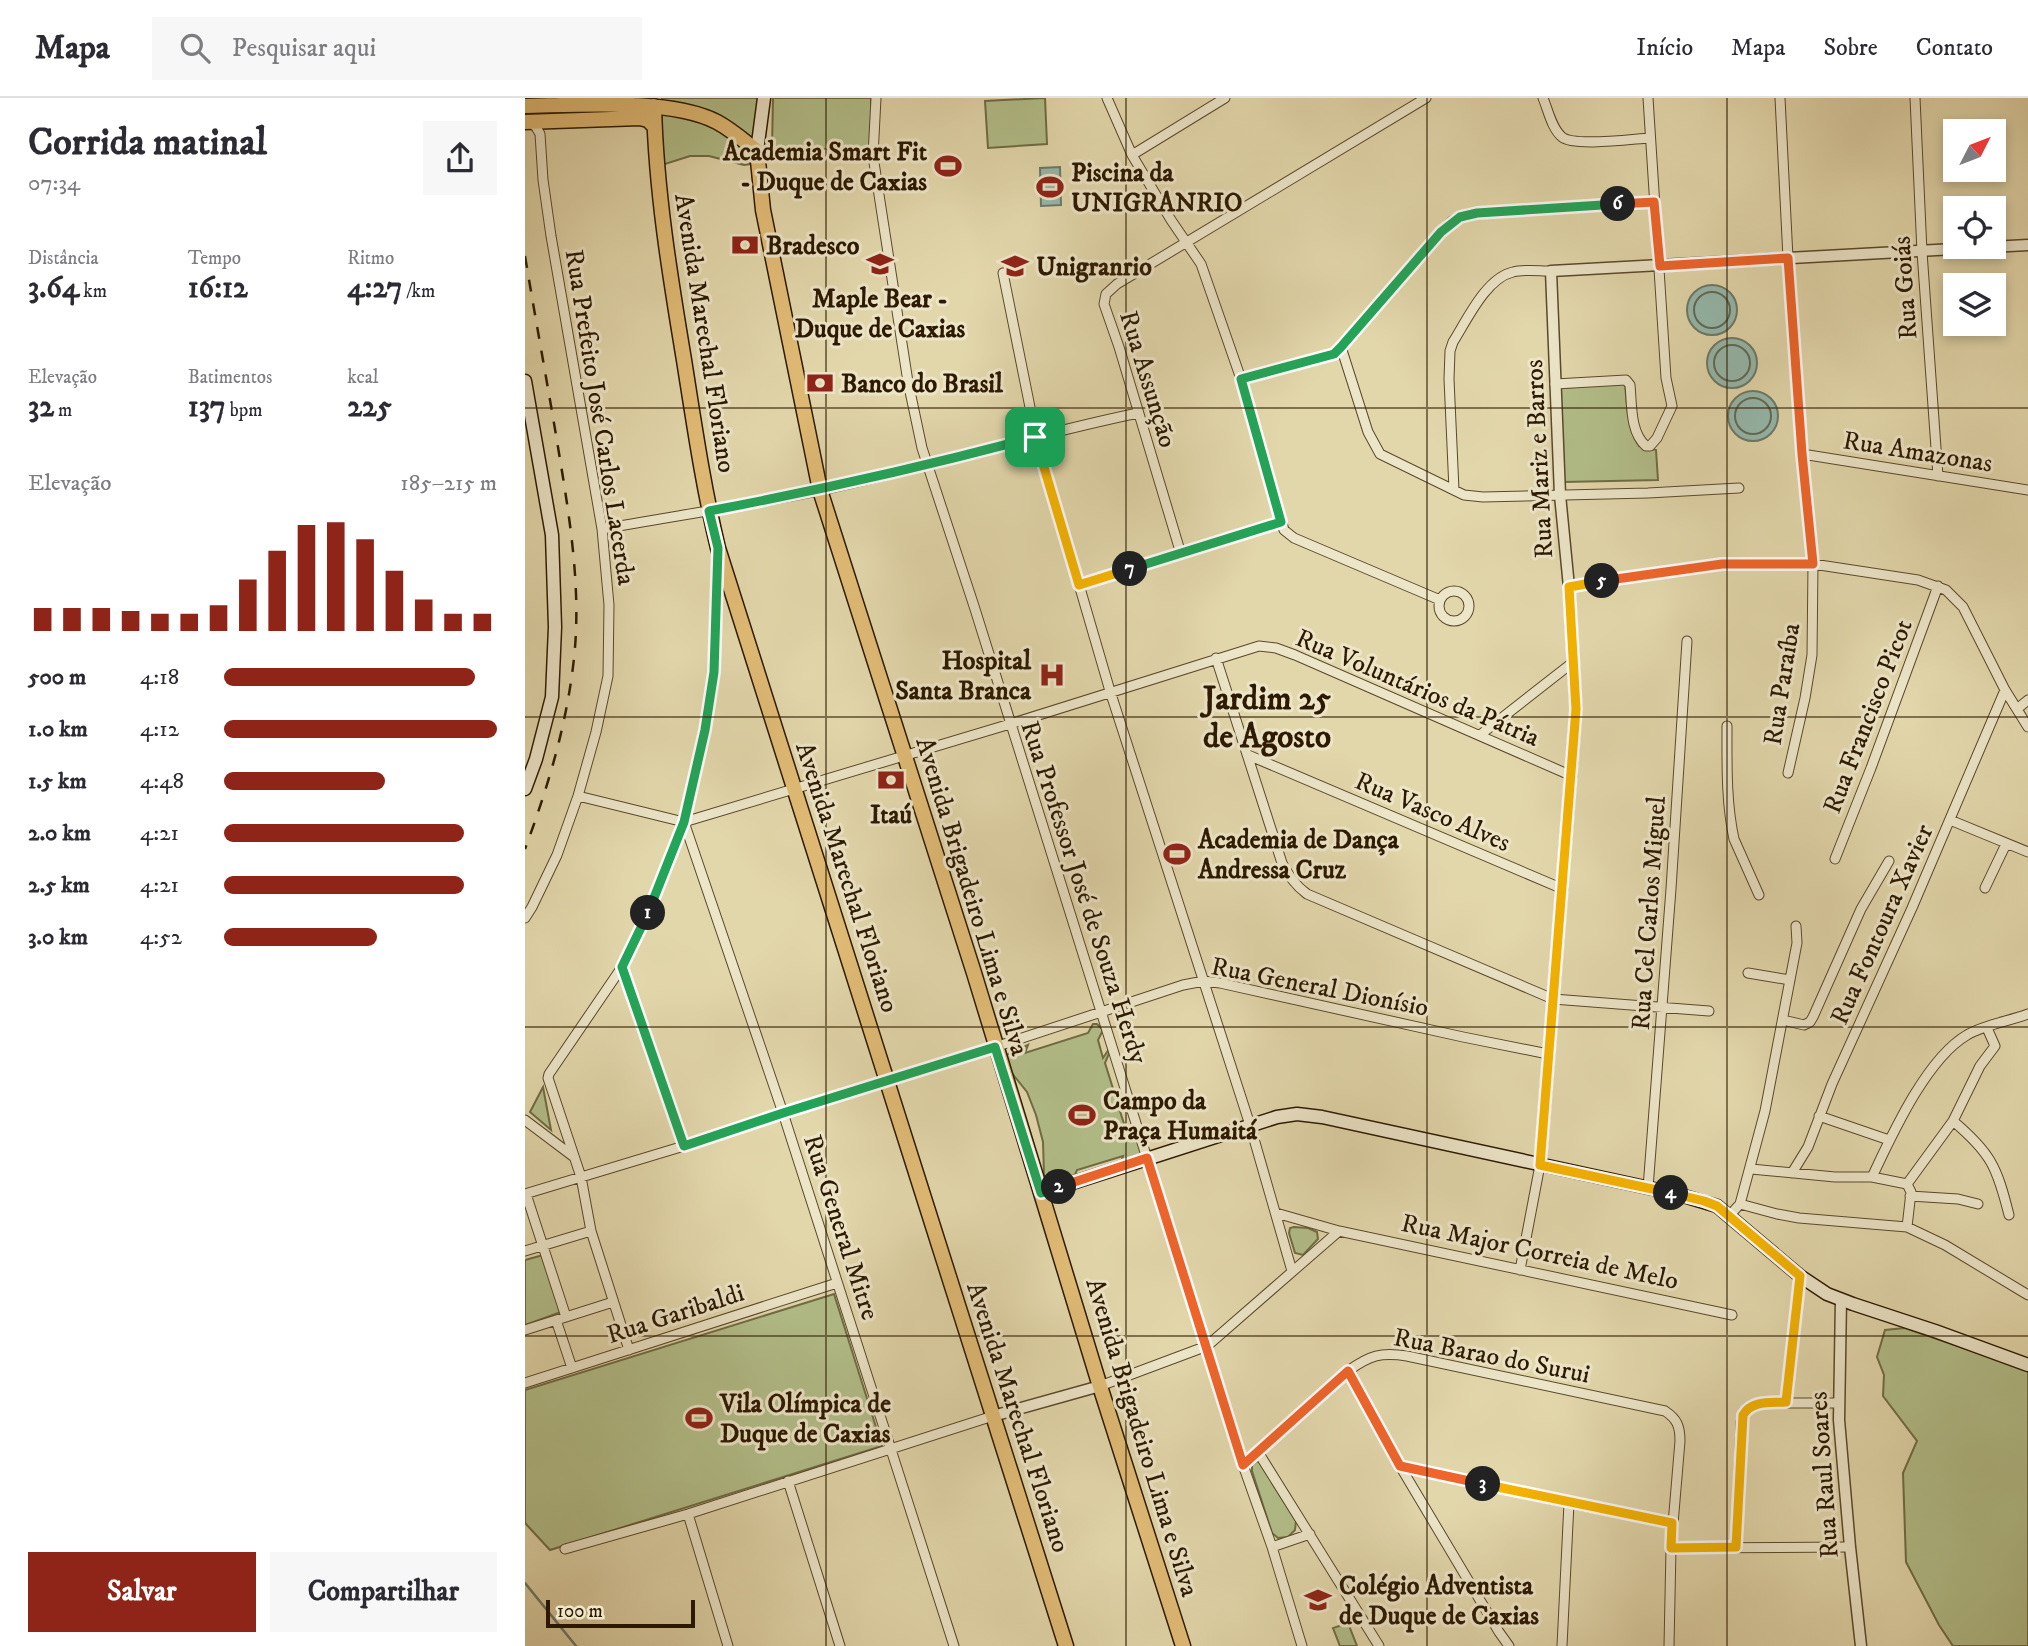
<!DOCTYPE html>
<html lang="pt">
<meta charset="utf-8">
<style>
:root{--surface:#fff;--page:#f7f7f7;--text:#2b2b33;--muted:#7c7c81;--line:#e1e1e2;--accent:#8f2418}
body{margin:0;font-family:"IM FELL DW Pica",serif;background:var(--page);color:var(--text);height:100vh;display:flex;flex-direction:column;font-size:26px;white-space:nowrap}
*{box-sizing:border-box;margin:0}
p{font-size:23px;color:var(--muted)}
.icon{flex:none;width:38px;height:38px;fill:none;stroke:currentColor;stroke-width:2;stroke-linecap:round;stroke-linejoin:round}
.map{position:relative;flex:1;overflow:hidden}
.drawer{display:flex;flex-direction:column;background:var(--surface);width:525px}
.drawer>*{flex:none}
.needle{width:46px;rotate:48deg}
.controls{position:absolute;left:1418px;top:21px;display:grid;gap:14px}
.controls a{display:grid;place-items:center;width:63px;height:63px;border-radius:0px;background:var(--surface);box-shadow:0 4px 10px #0003;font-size:35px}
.scale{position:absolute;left:21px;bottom:18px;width:149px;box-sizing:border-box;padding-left:7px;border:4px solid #2c1900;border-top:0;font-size:19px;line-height:24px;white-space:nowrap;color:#2c1900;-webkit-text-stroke:5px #ece5c8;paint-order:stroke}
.pin{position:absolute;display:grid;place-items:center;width:60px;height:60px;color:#fff;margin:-30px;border-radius:14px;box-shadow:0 4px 10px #0006}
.km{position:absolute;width:35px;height:35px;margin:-18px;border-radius:50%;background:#222;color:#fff;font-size:19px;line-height:35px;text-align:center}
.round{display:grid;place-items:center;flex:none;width:74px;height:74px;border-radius:0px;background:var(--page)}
.head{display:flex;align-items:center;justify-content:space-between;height:119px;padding:0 28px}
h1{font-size:38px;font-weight:800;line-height:52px}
.stats{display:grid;grid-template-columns:repeat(3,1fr);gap:10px;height:119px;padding:7px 28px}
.stats div{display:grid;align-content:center}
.stats b{font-size:30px;font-weight:800}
.stats small{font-size:19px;font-weight:400}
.stats p{font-size:19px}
.chart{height:196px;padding:14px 28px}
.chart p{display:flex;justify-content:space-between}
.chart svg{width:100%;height:126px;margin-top:7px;stroke:var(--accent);stroke-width:6}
.primary-button{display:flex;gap:14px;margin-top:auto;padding:14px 28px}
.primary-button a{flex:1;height:80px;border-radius:0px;background:var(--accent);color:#fff;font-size:28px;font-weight:800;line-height:80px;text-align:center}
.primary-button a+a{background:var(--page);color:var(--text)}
ul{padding:0 28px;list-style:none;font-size:23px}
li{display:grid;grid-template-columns:112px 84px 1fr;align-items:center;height:52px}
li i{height:18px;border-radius:9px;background:var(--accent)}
header{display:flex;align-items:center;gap:42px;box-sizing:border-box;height:98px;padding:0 35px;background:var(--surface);border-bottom:2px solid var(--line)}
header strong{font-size:33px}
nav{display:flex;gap:38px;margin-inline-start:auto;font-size:24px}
.search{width:490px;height:63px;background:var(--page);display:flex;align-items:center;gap:18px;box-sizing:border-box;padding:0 24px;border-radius:0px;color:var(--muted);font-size:26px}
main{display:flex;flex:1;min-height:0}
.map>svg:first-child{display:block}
</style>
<header>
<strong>Mapa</strong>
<div class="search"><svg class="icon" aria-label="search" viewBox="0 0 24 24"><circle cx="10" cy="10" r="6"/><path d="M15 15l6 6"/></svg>Pesquisar aqui</div>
<nav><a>Início</a><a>Mapa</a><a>Sobre</a><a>Contato</a></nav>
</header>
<main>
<section class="drawer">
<div class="head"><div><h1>Corrida matinal</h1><p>07:34</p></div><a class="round"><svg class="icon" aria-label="share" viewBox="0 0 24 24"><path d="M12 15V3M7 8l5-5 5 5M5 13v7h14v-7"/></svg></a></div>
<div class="stats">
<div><p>Distância</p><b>3.64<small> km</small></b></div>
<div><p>Tempo</p><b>16:12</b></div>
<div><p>Ritmo</p><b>4:27<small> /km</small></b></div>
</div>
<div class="stats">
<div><p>Elevação</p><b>32<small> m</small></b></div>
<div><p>Batimentos</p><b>137<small> bpm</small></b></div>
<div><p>kcal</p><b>225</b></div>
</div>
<div class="chart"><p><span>Elevação</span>185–215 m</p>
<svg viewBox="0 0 160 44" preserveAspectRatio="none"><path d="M5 44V36M15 44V36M25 44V36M35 44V37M45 44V38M55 44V38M65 44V35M75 44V26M85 44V16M95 44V7M105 44V6M115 44V12M125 44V23M135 44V33M145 44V38M155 44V38"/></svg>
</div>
<ul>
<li><b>500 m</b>4:18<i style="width:92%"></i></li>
<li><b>1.0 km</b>4:12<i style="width:100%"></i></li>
<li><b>1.5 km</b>4:48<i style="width:59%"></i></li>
<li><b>2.0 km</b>4:21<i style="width:88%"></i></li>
<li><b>2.5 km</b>4:21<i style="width:88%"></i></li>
<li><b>3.0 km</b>4:52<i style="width:56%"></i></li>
</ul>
<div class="primary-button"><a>Salvar</a><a>Compartilhar</a></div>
</section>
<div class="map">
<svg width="1503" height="1548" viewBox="0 0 1503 1548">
<rect width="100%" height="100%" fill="#e2d7ab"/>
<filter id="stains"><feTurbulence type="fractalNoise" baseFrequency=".00286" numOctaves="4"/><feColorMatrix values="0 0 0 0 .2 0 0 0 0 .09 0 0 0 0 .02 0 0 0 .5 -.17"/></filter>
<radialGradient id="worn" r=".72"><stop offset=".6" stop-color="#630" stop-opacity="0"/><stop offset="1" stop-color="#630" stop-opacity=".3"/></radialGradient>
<path fill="#b2be89" stroke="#6f6c44" stroke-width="2" d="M137 0H242L238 51 239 64 219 67 184 58H165L137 67Z
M248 0H346V49L335 55 247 49Z
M520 0 522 46 463 50 460 3Z
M1100 285C1102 307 1102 329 1114 348L1131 352 1133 382 1039 384 1034 290Z
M568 926H572L578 932 573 942 578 960 584 951 585 953 580 965 591 1000 596 990 598 995 593 1007 603 1038 609 1029 616 1052V1058L596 1065 598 1058 552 1072 548 1081 525 1087 519 1077 518 1044 511 1017 502 994 486 974 481 957 503 947 500 955 563 935Z
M18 989 26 1032 5 1014Z
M769 1129 783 1130 792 1134 793 1141 778 1157 770 1155 764 1135 765 1130Z
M18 1157 36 1214 0 1227V1162Z
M309 1196 357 1348 25 1452 0 1425V1292Z
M1380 1230 1503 1272V1548H1428L1414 1527 1381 1464 1378 1375 1392 1343 1358 1298 1359 1277 1352 1259 1360 1232Z
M732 1363 734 1364 771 1423 770 1432 763 1439 753 1440 747 1435 727 1373V1367Z
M823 1525 832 1548H815L808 1530Z"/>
<path fill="#95b9ad" stroke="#6b7968" stroke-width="2" d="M535 69 536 107 516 108 515 70Z
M1162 212a25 25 0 1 1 50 0a25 25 0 1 1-50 0Z
M1182 265a25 25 0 1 1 50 0a25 25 0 1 1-50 0Z
M1203 318a25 25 0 1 1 50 0a25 25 0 1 1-50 0Z"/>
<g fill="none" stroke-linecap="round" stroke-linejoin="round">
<path stroke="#606956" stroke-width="2" d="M1169 212a18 18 0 1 1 36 0a18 18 0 1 1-36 0Z
M1189 265a18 18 0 1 1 36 0a18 18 0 1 1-36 0Z
M1210 318a18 18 0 1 1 36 0a18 18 0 1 1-36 0Z"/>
<path stroke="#6b7968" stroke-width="2.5" d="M0 1485 51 1548"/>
<defs>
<path id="minor" d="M351 0 348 58 383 284 397 350 449 508 718 1367 747 1449 777 1548
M582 0 607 57 646 122 676 166 716 281 759 432 769 440 915 502
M1018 0C1023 12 1027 31 1037 39 1049 49 1107 41 1124 40
M1255 0 1263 160 1277 356 1288 466 1287 557 1280 600 1263 675
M1390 0 1397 154 1413 378
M232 53 348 58
M607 57 700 0
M478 175 511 339 585 593 725 1027 767 1173
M816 249 843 334 855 356 939 397 958 399 1123 395 1214 390
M716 281 809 256 816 249 916 134 927 123 943 116 1129 104
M1030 286 1101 282 1105 287C1107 307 1105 334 1121 348H1125L1132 340 1147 308 1141 280 1123 0
M1277 356 1503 392
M929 392 924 281 925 253 928 244C942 222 961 180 988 174 999 171 1014 173 1026 173
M77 431C150 418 224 407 297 392 403 369 507 337 613 315
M656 456 594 249 579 206 581 196 592 186 901 0
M554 487 756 424
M1044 489 1178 468 1222 465 1288 466 1393 482 1421 492 1438 509 1480 592 1503 629
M914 508a15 15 0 1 1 30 0a15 15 0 1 1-30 0Z
M691 560 757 765C764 778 770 787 782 796L1028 901 1184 913
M1492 611 1503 602
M1202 628C1202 666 1201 704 1209 741L1234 797
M955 637 1047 565
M723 657 1038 791
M53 698 159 724 485 626 734 548 751 550 770 557 1047 678
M1425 722 1503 754
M159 724 258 1015 429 1548
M1310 761 1346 670 1413 488
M1460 790 1481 746
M0 820 7 809 32 757 53 698 71 634 83 578 84 507 77 431 26 138 18 82 15 36 11 29 5 24
M97 869 159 1048
M1223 875 1265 882
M1258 922 1279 927 1285 924 1288 919 1336 811 1364 763
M1294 1018 1364 1042
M0 1022 49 1059
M1428 1023C1466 1055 1472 1069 1484 1117
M1226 1071 1310 1079H1347L1382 1086
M1267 1075 1283 1049 1307 986 1387 810 1480 592
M1347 1079C1367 1037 1401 961 1442 937 1458 927 1485 923 1503 916
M1382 1086 1428 1023 1455 968 1470 948 1462 930
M1123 1090 1146 791 1162 543
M0 1096 159 1048 258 1015 470 949 658 887 679 883 695 885 938 939 1023 956
M1 1096 41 1219
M1385 1098 1433 1101 1453 1106
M1215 1106 1252 1116 1274 1120 1382 1129 1420 1147 1503 1197
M751 1115 814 1133 1207 1217
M1204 1118 1215 1106 1240 1013 1272 845 1271 828
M1382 1129 1386 1094 1382 1086
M0 1153 66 1133
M995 1172 1015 1067
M31 1222 47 1270
M0 1232 88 1204
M104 1252 66 1133 56 1079 23 980 24 976 97 869 129 802 159 724 180 632 189 574 193 462
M823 1273 875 1368 974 1534 984 1548
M0 1285 312 1185
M575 1288 682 1248 814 1133
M1261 1304 1275 1178
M733 1354 854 1548
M718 1367 823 1273C845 1257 856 1254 882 1258L1140 1313C1152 1321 1155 1328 1155 1343L1146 1450 1144 1548
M875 1368 1044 1405 1147 1425
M263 1383 315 1548
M163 1416 203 1548
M747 1449 785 1436
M1211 1449 1216 1324 1220 1313 1231 1306 1242 1305H1314
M1146 1450 1325 1449
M40 1451 163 1416 468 1318
M1037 1548 1044 1405"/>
<path id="tertiary" d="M1015 1067 1051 611 1044 489 1035 397 1026 173 1503 147
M1316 1201 1314 1322 1325 1449 1336 1548
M468 1318 575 1288"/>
<path id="secondary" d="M232 53 239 0
M0 283 27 437 30 529 27 599 11 661 0 691
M516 1095 752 1019 772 1016 797 1019 1152 1096 1192 1108 1275 1178 1302 1196 1328 1206 1410 1233 1503 1267"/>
<path id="primary" d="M0 8C53 7 146 0 192 24 207 32 219 43 232 53L238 112 295 392 449 875 573 1282 658 1548
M129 8C131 93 145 178 159 262 169 325 178 388 193 450L541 1548
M0 24 115 20 123 22 129 28"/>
</defs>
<use href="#minor" stroke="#5a482b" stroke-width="11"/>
<use href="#tertiary" stroke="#5a482b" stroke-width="13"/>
<use href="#secondary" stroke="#2c1900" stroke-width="15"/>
<use href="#primary" stroke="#2c1900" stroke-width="17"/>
<use href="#minor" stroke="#ece5c8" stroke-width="9"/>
<use href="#tertiary" stroke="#ece5c8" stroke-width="10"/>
<use href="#secondary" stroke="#ece5c8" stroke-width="12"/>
<use href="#primary" stroke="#e1bc76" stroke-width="14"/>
<path stroke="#2c1900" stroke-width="2.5" stroke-dasharray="12 12" stroke-linecap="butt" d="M0 158C10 218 21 278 31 337 43 410 57 486 49 560 42 626 23 689 0 751"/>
</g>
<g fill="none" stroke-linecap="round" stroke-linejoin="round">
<defs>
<path id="split-1" d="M123 815 159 724 180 632 189 574 193 450 184 413C295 392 402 368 510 339"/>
<path id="split-2" d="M123 815 97 869 159 1048 258 1015 470 949 516 1095 534 1089"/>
<path id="split-3" d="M534 1089 622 1060 718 1367 823 1273 875 1368 958 1386"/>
<path id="split-4" d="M958 1386 1147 1425 1146 1450 1211 1449 1218 1317C1227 1302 1245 1305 1261 1304L1275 1178 1192 1108 1179 1103 1146 1095"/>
<path id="split-5" d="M1077 483 1044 489 1051 611 1015 1067 1146 1095"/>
<path id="split-6" d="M1077 483 1197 466H1288L1277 356 1263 160 1135 168 1129 104 1093 106"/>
<path id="split-7" d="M605 471 756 424 716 281 809 256 816 249 916 134 935 119 952 115 1093 106"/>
<path id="split-8" d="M510 339 554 487 605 471"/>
</defs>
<use href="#split-1" stroke="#fff" stroke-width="14"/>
<use href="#split-2" stroke="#fff" stroke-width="14"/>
<use href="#split-3" stroke="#fff" stroke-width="14"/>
<use href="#split-4" stroke="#fff" stroke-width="14"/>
<use href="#split-5" stroke="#fff" stroke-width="14"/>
<use href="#split-6" stroke="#fff" stroke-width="14"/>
<use href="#split-7" stroke="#fff" stroke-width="14"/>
<use href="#split-8" stroke="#fff" stroke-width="14"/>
<use href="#split-1" stroke="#22a559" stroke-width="9"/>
<use href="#split-2" stroke="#22a559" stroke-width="9"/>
<use href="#split-3" stroke="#f0652b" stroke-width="9"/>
<use href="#split-4" stroke="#f5b400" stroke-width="9"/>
<use href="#split-5" stroke="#f5b400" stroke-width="9"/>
<use href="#split-6" stroke="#f0652b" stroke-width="9"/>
<use href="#split-7" stroke="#22a559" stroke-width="9"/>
<use href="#split-8" stroke="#f5b400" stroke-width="9"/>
</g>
<path fill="none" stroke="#2c1900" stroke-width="2" stroke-opacity="0.55" d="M301 0V1548M601 0V1548M902 0V1548M1202 0V1548M0 310H1503M0 619H1503M0 929H1503M0 1238H1503"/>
<defs>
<symbol id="stadium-bare" viewBox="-9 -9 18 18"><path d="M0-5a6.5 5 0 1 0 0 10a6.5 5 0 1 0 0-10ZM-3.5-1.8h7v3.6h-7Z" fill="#8f2418" stroke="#ece5c8" stroke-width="2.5" paint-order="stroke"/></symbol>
<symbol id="bank-bare" viewBox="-9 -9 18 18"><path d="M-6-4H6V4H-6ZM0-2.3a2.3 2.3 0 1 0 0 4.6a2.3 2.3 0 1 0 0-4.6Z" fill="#8f2418" stroke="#ece5c8" stroke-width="2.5" paint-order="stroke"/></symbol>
<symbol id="school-bare" viewBox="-9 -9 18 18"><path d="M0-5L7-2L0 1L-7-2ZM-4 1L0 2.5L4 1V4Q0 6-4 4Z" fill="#8f2418" stroke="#ece5c8" stroke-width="2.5" paint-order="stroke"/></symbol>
<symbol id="university-bare" viewBox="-9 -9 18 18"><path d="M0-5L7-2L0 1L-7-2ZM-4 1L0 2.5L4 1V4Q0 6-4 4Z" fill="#8f2418" stroke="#ece5c8" stroke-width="2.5" paint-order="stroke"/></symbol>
<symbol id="hospital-bare" viewBox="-9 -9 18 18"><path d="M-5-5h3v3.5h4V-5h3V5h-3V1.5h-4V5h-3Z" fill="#8f2418" stroke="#ece5c8" stroke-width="2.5" paint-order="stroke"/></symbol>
</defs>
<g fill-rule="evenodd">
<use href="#stadium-bare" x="404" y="49" width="38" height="38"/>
<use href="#stadium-bare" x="506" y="70" width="38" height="38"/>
<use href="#bank-bare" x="201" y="128" width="38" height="38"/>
<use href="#school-bare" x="336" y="147" width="38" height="38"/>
<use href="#university-bare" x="471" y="149" width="38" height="38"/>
<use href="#bank-bare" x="276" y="266" width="38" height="38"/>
<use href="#hospital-bare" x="508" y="558" width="38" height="38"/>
<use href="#bank-bare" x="347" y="663" width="38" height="38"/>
<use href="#stadium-bare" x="633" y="737" width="38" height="38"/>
<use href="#stadium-bare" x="538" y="998" width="38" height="38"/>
<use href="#stadium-bare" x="155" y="1301" width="38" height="38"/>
<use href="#school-bare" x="774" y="1483" width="38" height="38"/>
</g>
<g text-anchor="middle" stroke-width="6" stroke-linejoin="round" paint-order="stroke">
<g font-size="26" font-weight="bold" fill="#2c1900" stroke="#ece5c8" text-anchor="start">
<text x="402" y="62" text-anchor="end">Academia Smart Fit<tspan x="402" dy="30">- Duque de Caxias</tspan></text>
<text x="546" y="83">Piscina da<tspan x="546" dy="30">UNIGRANRIO</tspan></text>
<text x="241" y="156">Bradesco</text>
<text x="511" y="177">Unigranrio</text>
<text x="355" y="209" text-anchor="middle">Maple Bear -<tspan x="355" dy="30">Duque de Caxias</tspan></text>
<text x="316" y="294">Banco do Brasil</text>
<text x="506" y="571" text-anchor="end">Hospital<tspan x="506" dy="30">Santa Branca</tspan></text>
<text x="366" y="725" text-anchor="middle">Itaú</text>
<text x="673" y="750">Academia de Dança<tspan x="673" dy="30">Andressa Cruz</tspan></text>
<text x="578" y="1011">Campo da<tspan x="578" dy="30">Praça Humaitá</tspan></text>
<text x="195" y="1314">Vila Olímpica de<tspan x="195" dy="30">Duque de Caxias</tspan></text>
<text x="814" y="1496">Colégio Adventista<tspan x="814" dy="30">de Duque de Caxias</tspan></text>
</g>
<g font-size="26" fill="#2c1900" stroke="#ece5c8">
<text transform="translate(1379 190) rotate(-94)" y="9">Rua Goiás</text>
<text transform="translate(181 235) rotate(81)" y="9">Avenida Marechal Floriano</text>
<text transform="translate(624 281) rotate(73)" y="9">Rua Assunção</text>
<text transform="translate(76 319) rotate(81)" y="9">Rua Prefeito José Carlos Lacerda</text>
<text transform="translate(1393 353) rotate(9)" y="9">Rua Amazonas</text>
<text transform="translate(1013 361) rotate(-93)" y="9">Rua Mariz e Barros</text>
<text transform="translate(1256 586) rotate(-81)" y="9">Rua Paraíba</text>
<text transform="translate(893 589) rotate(23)" y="9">Rua Voluntários da Pátria</text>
<text transform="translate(1342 618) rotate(-69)" y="9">Rua Francisco Picot</text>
<text transform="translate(908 713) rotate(23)" y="9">Rua Vasco Alves</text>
<text transform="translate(323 779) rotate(72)" y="9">Avenida Marechal Floriano</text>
<text transform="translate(560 794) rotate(72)" y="9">Rua Professor José de Souza Herdy</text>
<text transform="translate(448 798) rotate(73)" y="9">Avenida Brigadeiro Lima e Silva</text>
<text transform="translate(1123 815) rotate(-86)" y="9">Rua Cel Carlos Miguel</text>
<text transform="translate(1356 826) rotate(-66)" y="9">Rua Fontoura Xavier</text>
<text transform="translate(795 888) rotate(11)" y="9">Rua General Dionísio</text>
<text transform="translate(317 1129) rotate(72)" y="9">Rua General Mitre</text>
<text transform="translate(1015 1153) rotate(12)" y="9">Rua Major Correia de Melo</text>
<text transform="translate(150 1215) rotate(-18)" y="9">Rua Garibaldi</text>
<text transform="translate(967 1257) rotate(11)" y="9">Rua Barao do Surui</text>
<text transform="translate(494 1319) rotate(72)" y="9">Avenida Marechal Floriano</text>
<text transform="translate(618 1339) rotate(73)" y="9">Avenida Brigadeiro Lima e Silva</text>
<text transform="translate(1298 1377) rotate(-94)" y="9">Rua Raul Soares</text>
</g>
<g font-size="33" font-weight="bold" fill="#2c1900" stroke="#ece5c8">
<text x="742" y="611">Jardim 25<tspan x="742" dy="38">de Agosto</tspan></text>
</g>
</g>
<rect width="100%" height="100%" filter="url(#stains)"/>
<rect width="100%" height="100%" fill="url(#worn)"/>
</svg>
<div class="controls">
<a><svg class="needle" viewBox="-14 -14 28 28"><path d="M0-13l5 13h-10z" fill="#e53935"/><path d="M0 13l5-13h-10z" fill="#7c7c81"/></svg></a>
<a><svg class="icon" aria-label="locate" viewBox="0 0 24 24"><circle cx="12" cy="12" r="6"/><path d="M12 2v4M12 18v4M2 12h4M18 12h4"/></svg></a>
<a><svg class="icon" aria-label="layers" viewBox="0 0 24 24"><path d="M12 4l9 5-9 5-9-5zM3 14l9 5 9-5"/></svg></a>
</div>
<div class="scale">100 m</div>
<div class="pin" style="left:510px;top:339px;background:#1e9e55"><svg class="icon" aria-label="arrive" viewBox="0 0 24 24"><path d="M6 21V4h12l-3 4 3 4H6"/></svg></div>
<b class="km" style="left:123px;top:815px">1</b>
<b class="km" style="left:534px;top:1089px">2</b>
<b class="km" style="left:958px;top:1386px">3</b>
<b class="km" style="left:1146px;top:1095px">4</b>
<b class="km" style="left:1077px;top:483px">5</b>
<b class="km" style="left:1093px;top:106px">6</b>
<b class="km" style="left:605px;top:471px">7</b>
</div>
</main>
